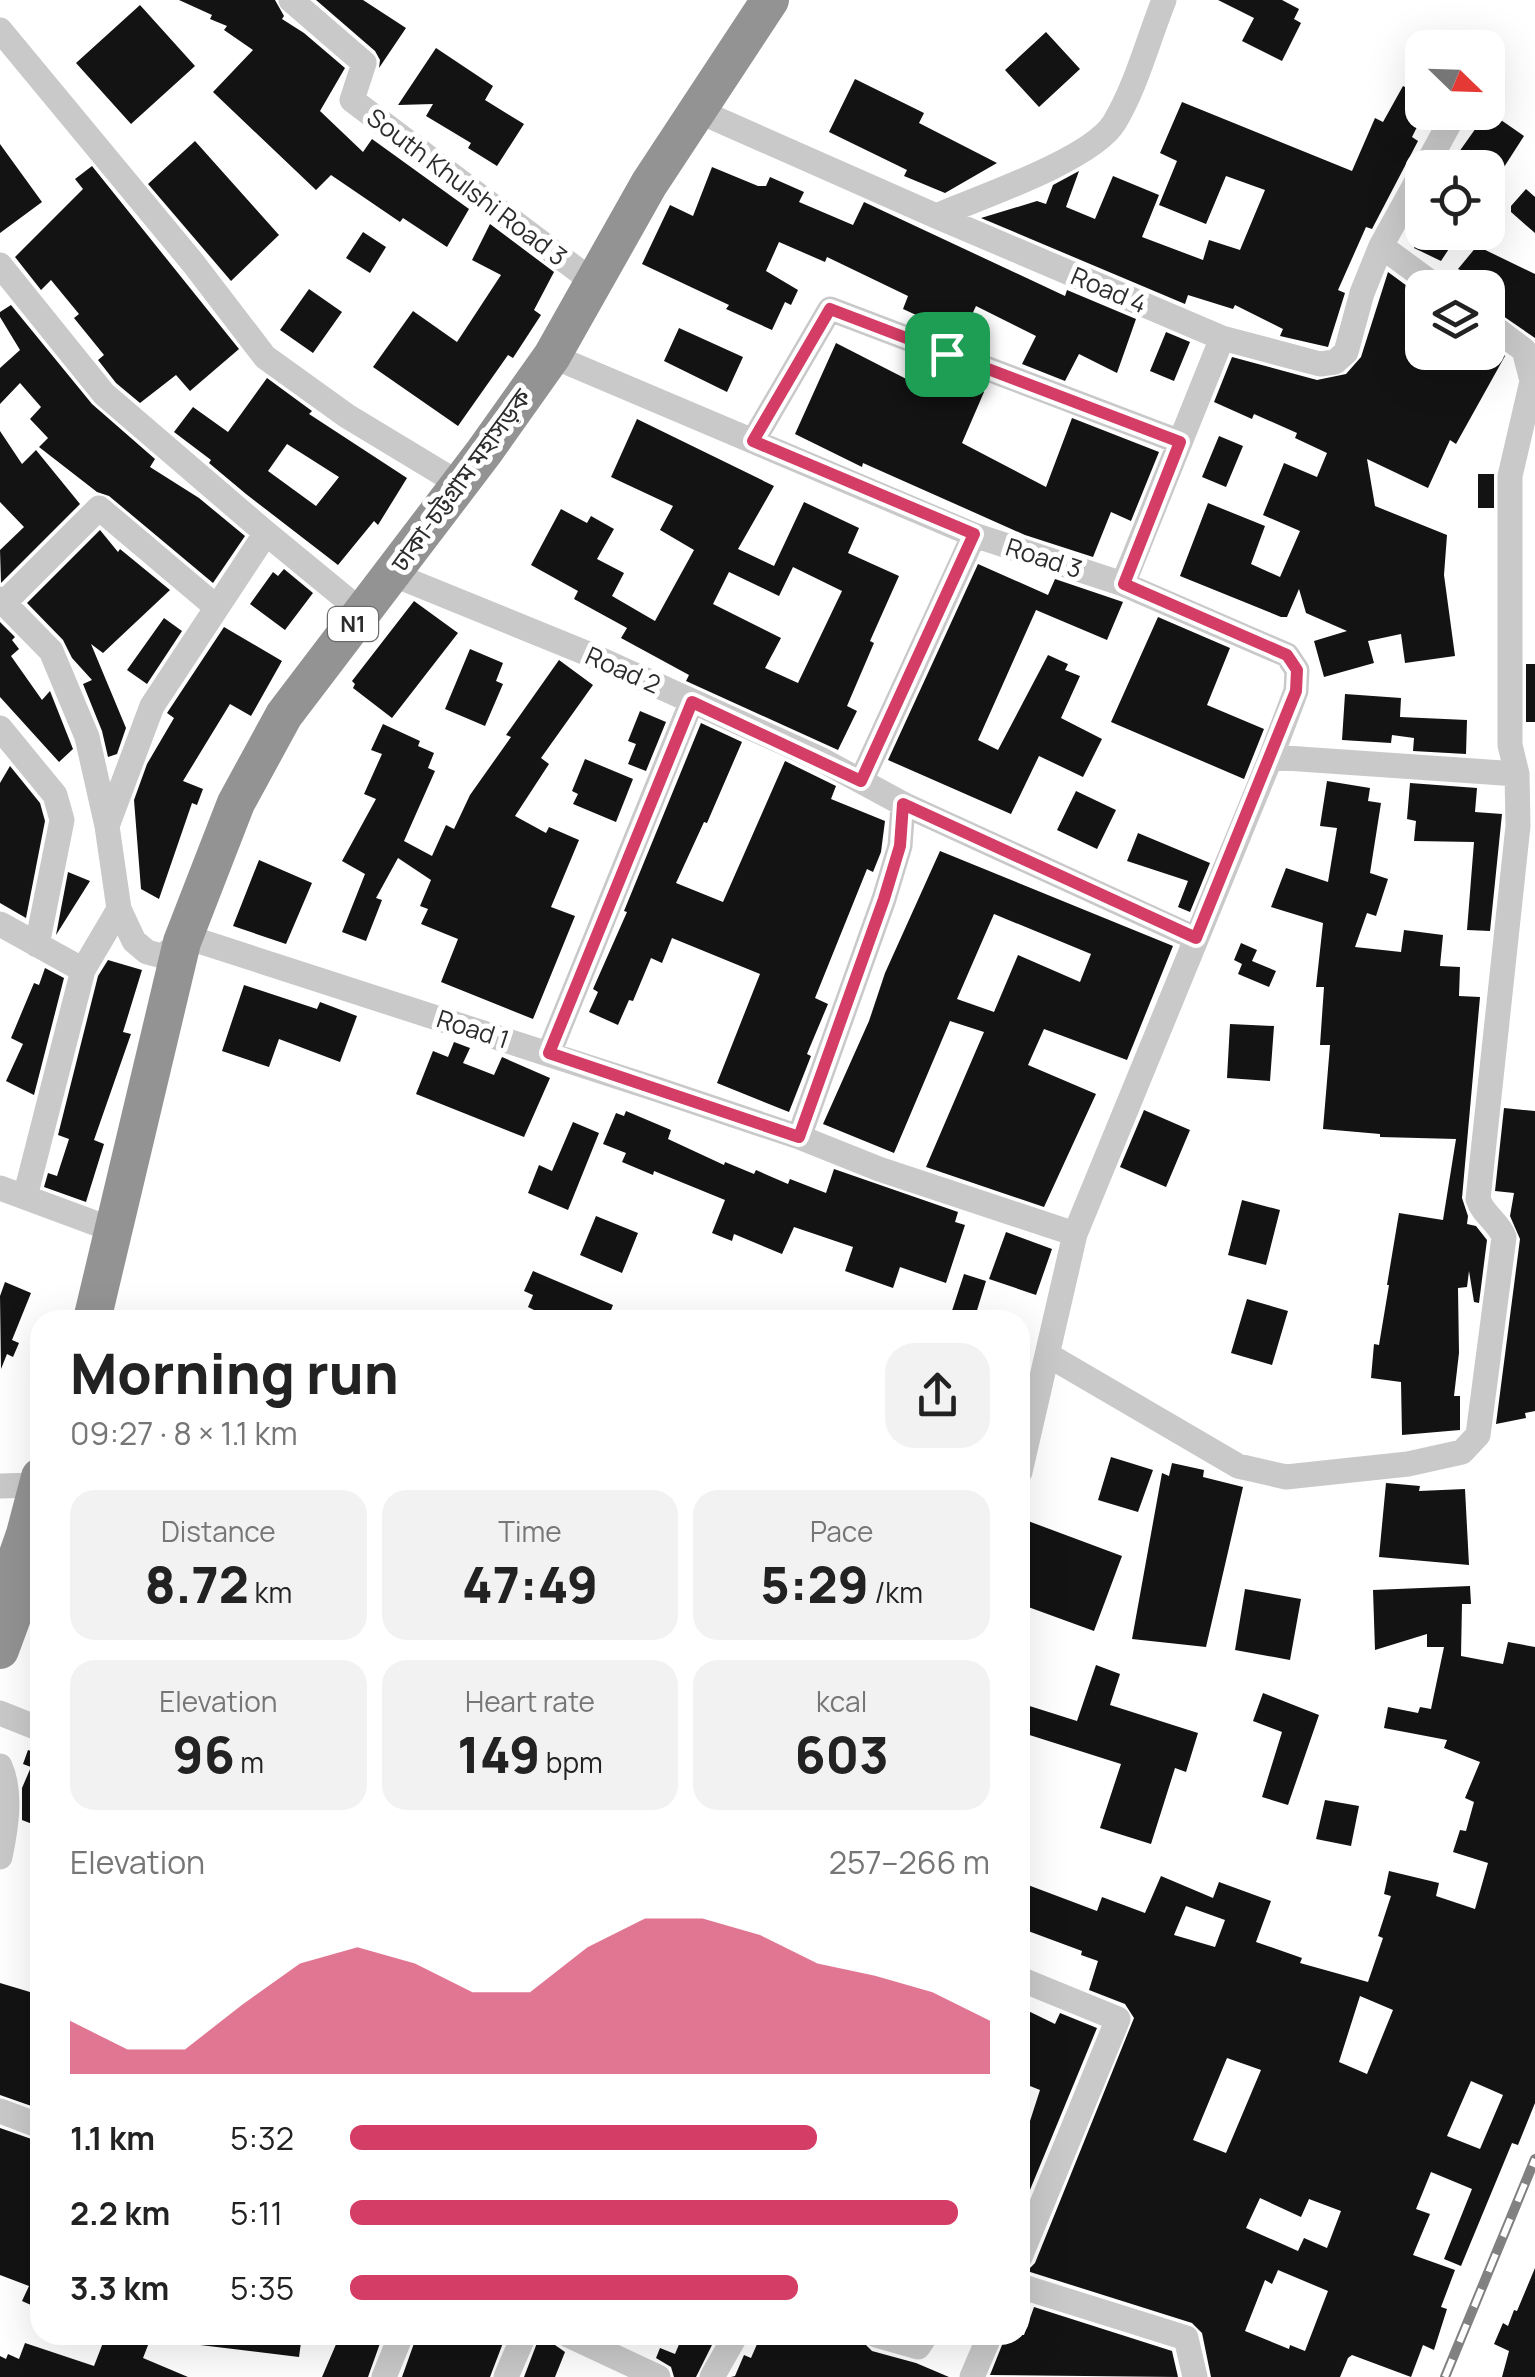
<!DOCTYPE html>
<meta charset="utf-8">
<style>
:root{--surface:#fff;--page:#f2f2f2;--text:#222;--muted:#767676;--accent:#d43d65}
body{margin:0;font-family:Manrope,"Noto Sans Bengali",sans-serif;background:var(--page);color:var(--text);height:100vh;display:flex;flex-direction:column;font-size:38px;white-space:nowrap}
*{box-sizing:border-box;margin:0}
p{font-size:32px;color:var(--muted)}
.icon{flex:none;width:55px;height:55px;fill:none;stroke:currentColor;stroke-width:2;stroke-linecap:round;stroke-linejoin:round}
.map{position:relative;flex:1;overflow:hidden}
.sheet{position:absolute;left:30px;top:1310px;width:1000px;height:1035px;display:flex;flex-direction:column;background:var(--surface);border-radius:30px;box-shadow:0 10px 40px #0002}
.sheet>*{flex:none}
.needle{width:65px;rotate:113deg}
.tools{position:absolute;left:1405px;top:30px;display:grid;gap:20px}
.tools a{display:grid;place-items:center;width:100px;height:100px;border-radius:20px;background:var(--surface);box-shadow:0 10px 40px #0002;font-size:50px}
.pin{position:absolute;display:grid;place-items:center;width:85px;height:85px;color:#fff;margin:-42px;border-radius:20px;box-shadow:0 5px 15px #0006}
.round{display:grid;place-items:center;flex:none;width:105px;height:105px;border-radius:30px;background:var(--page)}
.overview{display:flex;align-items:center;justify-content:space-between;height:170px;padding:0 40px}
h1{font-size:55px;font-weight:800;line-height:75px}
.metrics{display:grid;grid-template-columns:repeat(3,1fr);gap:15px;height:170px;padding:10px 40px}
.metrics div{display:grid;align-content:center;border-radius:25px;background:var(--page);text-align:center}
.metrics b{font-size:50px;font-weight:800}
.metrics small{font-size:28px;font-weight:400}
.metrics p{font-size:28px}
.chart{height:280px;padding:20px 40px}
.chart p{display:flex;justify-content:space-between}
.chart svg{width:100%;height:180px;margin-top:10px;fill:var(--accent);opacity:.7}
ul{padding:0 40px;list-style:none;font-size:32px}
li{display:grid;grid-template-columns:160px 120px 1fr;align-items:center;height:75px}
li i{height:25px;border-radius:12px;background:var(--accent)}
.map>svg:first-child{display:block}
</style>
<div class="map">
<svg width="1535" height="2377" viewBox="0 0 1535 2377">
<rect width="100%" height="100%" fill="#fff"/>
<path fill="#131313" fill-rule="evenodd" d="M179 0H275L284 16 282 19 304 33 345 68 320 111 363 152 372 139 469 209 447 247 403 218 400 222 331 175 316 190 213 92 253 50 224 30 227 26 210 19 212 15Z
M316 0H363L406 28 379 68 380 60 375 51Z
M1218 0H1282L1299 9 1294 19 1301 23 1282 61 1242 41 1254 18Z
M140 5 195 66 131 124 76 63Z
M1046 32 1080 69 1039 107 1005 70Z
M436 48 493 86 485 100 524 124 497 166 468 148 471 143 426 116 433 104 398 105Z
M855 79 924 113 919 123 997 163 945 193 904 176 907 170 829 132Z
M1403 86 1422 96V117L1412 137 1418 141 1372 229 1366 227 1338 290 1345 293 1328 347 1280 336 1283 329 1235 305 1233 309 1188 295 1185 304 981 218 1037 201 1046 204 1053 185 1079 171 1066 207 1095 219 1113 176 1159 195 1142 237 1203 260 1209 240 1240 250 1265 190 1226 176 1206 224 1159 205 1177 161 1160 153 1182 102 1352 171 1375 118 1383 122Z
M1488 111 1524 136 1488 192V168H1466L1454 159Z
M195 141 279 235 231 281 148 184Z
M0 144 42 202 0 233Z
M92 166 239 349 190 391 176 375 140 403 116 383 98 360 104 355 74 318 79 314 51 280 41 290 15 257 83 189 75 179Z
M712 167 758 186H766L770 177 804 192 799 202 853 225 864 202 1065 296 1067 290 1136 319 1117 373 1079 354 1065 381 1022 364 1036 336 976 306 962 336 903 309 908 296 827 257 825 262 779 242 766 271 798 290 791 305 785 302 772 330 726 309 729 305 642 264 670 205 693 216Z
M1526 189 1535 197V233L1511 212V206Z
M490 224 554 272 534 310 541 315 513 358 508 355 458 426 373 367 413 311 457 342 501 275 472 260Z
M363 232 386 247 370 273 346 258Z
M1421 232H1460L1441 261 1414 248Z
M1477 246 1535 274V338L1490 307 1499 287 1458 269Z
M1388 272 1422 297V305L1412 332 1422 340V352H1488V343L1505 356 1456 444 1450 440 1428 488 1367 459 1375 506 1447 535 1444 575 1455 656 1405 663 1401 634 1368 641 1374 663 1324 677 1314 641 1347 631 1306 613 1299 589 1287 617H1281L1180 576 1208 503 1265 526 1251 564 1280 577 1300 531 1263 515 1284 463 1317 477 1327 453 1295 438 1297 433 1254 414 1252 419 1214 402 1232 357 1317 380 1346 374 1361 357Z
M309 289 342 312 313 353 280 330Z
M11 305 92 404 155 459 150 467 199 498 245 536 213 583 109 496 97 492 39 447 48 438 30 419 41 407 20 383 0 404V368L20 350 0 317V312Z
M679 328 743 357 727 392 664 361Z
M1166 332 1190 342 1174 381 1150 371Z
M836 343 922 387 931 369 984 392 962 443 1046 487 1072 418 1159 452 1131 521 1111 512 1093 557 1025 535 863 463 862 467 795 434Z
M267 378 312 411 309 414 407 478 378 525 374 521 338 565 246 494 209 463 211 460 174 432 193 407 228 432ZM287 444 339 477 316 506 268 471Z
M637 419 774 486 738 549 774 566 804 502 859 528 848 553 899 576 870 641 874 643 847 706 857 711 838 750 686 681 689 675 621 638 627 628 574 599 578 591 531 565 561 509 587 523 591 516 614 529 597 559 624 573 612 596 655 621 694 550 660 530 673 506 611 477ZM793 567 842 591 798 683 765 668 781 638 713 604 729 572 779 596Z
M0 431 22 464 36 450 80 504 1 583 0 550 24 527 0 502Z
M1219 436 1243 446 1226 487 1202 477Z
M1478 474H1494V508H1478Z
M100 530 118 552 120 549 170 590 103 653 91 644 126 728 117 754 108 757 102 731 83 684 92 680 72 658 63 640 27 603Z
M978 564 1048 595 1055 579 1123 602 1107 640 1036 610 978 740 998 750 1048 655 1068 664 1065 670 1080 676 1061 718 1102 739 1083 777 1039 756 1011 814 888 760Z
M284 569 313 593 285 630 250 604 273 572 278 576Z
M414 601 458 633 392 718 353 688 355 684 352 681Z
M1158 617 1230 648 1207 705 1264 729 1244 779 1111 722Z
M164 618 182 631 147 684 127 670Z
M0 622 15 637 12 640 19 649 11 656 42 700 50 691 73 749 59 762 0 697Z
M224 627 282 661 251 716 230 704 183 781 203 789 197 805 192 803 159 899 141 889 134 800 147 764 174 718 167 713Z
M470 649 503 663 496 681 503 684 485 726 445 709Z
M559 660 593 685 541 758 549 764 515 816 546 833 549 827 579 840 551 907 575 916 533 1019 441 982 458 939 421 924 428 909 420 906 431 880 398 858 376 898 382 900 366 941 342 932 365 874 342 861 376 799 364 794 382 754 371 750 383 724 420 741 418 746 434 753 428 768 435 771 404 841 432 856 446 825 454 829 470 795 511 737 506 735Z
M1526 664H1535V722H1526Z
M1345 694 1401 698 1400 717 1467 720 1466 754 1413 751 1414 738 1392 735 1391 743 1342 740Z
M640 711 666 722 646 771 628 764 636 744 628 741Z
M701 723 742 742 707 823 704 822 676 883 723 902 785 761 836 786 831 799 885 821 881 852 873 872 867 869 815 998 828 1004 807 1054 811 1056 789 1112 717 1083 760 974 672 938 662 963 651 958 633 1001 629 1000 618 1025 589 1012 598 992 593 989 627 912 624 911Z
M585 759 633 779 616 822 573 804 578 794 572 791Z
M10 766 40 803 45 821 26 918 0 903V783Z
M1327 781 1370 788 1368 801 1381 803 1370 873 1388 879 1376 916 1367 913 1355 947 1401 952 1404 930 1443 935 1440 966 1460 967 1459 996 1480 997 1462 1198 1468 1216 1467 1224 1476 1226 1487 1240 1479 1303 1474 1302 1469 1271 1467 1287 1458 1288 1459 1353 1454 1396H1460V1430L1402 1435 1401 1382 1371 1378 1374 1344 1379 1345 1389 1285H1387L1399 1213 1443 1220 1456 1139 1380 1137V1134L1323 1129 1330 1045H1320L1324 987H1316L1323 923 1271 907 1286 868 1328 882 1337 828 1320 826Z
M1410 783 1477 788 1475 812 1502 814 1490 931 1467 930 1474 842 1414 841 1416 821 1407 819Z
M1076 791 1116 810 1097 849 1057 830Z
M1138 833 1210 863 1190 912 1178 907 1188 881 1127 861Z
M940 851 1173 946 1127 1060 1044 1029 1028 1065 1096 1094 1044 1207 926 1167 984 1032 950 1021 894 1153 823 1124 869 1021 885 973ZM994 914 1091 954 1080 982 1018 955 994 1012 957 999Z
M259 860 312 883 286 944 233 926Z
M68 872 90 881 56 935Z
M1241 943 1257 950 1252 961 1276 971 1269 987 1238 974 1242 964 1234 960Z
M108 960 142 970 123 1032 131 1034 94 1140 104 1144 86 1202 44 1187 48 1173 57 1176 69 1139 58 1135 98 976Z
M45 968 64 978 34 1095 6 1081 23 1044 11 1038 34 983 39 985Z
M244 985 317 1009 320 1002 357 1016 340 1062 279 1039 269 1067 222 1051Z
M1230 1024 1274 1026 1270 1081 1227 1078Z
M454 1042 470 1048 463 1063 494 1075 502 1057 550 1078 524 1137 416 1094 433 1051 448 1057Z
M1504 1108 1535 1111V1411L1525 1413 1526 1418 1496 1424 1520 1239 1510 1216 1514 1193 1495 1191Z
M1144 1110 1190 1130 1166 1187 1120 1167Z
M626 1111 671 1130 668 1139 724 1165 725 1162 754 1174 756 1170 788 1184 790 1179 826 1193 834 1169 958 1212 955 1222 965 1225 946 1283 900 1267 893 1288 845 1271 853 1247 794 1227 782 1254 734 1234 732 1241 712 1233 725 1200 654 1171 653 1175 622 1162 626 1153 603 1144 616 1113 624 1116Z
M573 1122 599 1133 568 1210 528 1193 539 1165 552 1171Z
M1242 1200 1280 1210 1266 1265 1228 1255Z
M596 1216 638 1233 622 1273 580 1255Z
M1006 1232 1052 1249 1036 1295 989 1279Z
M533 1271 613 1305 607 1320H532L536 1311 528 1307 533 1295 524 1291Z
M964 1274 986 1281 974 1320H949Z
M5 1282 31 1293 12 1340 19 1343 13 1357 7 1354 1 1369 0 1296Z
M1247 1299 1288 1311 1272 1365 1231 1353Z
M1111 1457 1153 1470 1138 1512 1098 1500Z
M1172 1463 1204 1470 1203 1477 1243 1487 1206 1647 1132 1639 1162 1473 1169 1476Z
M1386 1483 1420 1486 1419 1491 1465 1489 1469 1565 1379 1557Z
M1020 1518 1122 1556 1094 1631 1020 1604Z
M1470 1586 1471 1604H1462L1461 1656 1503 1664 1508 1642 1535 1647V2103L1518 2145 1512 2143 1461 2266 1444 2259 1472 2189 1431 2172 1416 2209 1430 2214 1413 2255 1455 2270 1441 2307 1447 2309 1434 2350 1423 2345 1411 2377 1352 2355 1348 2358 1340 2377H1211L1202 2333 1192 2323 1027 2271 1035 2263 1134 2018 1125 2004 1089 1990 1098 1961 1081 1955 1082 1951 1020 1928V1882L1097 1911 1102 1897 1145 1913 1161 1876 1213 1898 1219 1882 1271 1901 1256 1942 1302 1958 1300 1963 1368 1982 1383 1938 1378 1936 1391 1896 1384 1894 1389 1871 1439 1883 1436 1896 1475 1909 1488 1863 1453 1852 1460 1830 1466 1831 1474 1802 1465 1798 1480 1762 1444 1748 1447 1740 1384 1728 1388 1707 1418 1713 1420 1707 1431 1709 1444 1647H1427V1634L1375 1650 1373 1590ZM1186 1906 1225 1920 1215 1947 1174 1935ZM1360 1996 1393 2010 1367 2074 1339 2062ZM1227 2058 1261 2070 1226 2153 1193 2140ZM1471 2081 1503 2095 1480 2149 1447 2136ZM1260 2198 1301 2217 1309 2199 1341 2211 1327 2248 1304 2238 1298 2251 1246 2228ZM1278 2270 1328 2291 1305 2351 1290 2345 1289 2349 1245 2331 1265 2280 1272 2284Z
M1245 1589 1301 1599 1290 1660 1235 1650Z
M1096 1665 1120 1674 1110 1705 1198 1733 1186 1772 1175 1768 1151 1844 1100 1828 1121 1764 1020 1732V1703L1077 1721Z
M1263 1693 1319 1715 1288 1805 1262 1797 1282 1732 1253 1721Z
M40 1746V1827L22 1820V1788L31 1767 23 1764 28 1750 37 1753Z
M1325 1800 1359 1806 1351 1846 1316 1839Z
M0 1983 40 1995V2109L0 2095Z
M1020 2007 1055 2024 1060 2013 1097 2028 1020 2214V2152L1040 2090 1020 2082Z
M0 2128 40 2142V2309L22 2301 29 2286 0 2275Z
M1535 2268V2377H1502L1509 2351 1494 2344 1503 2323 1508 2326 1514 2310 1517 2311Z
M1034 2307 1172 2351 1178 2377 990 2375 1006 2335H1024Z
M106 2335H152L143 2358 188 2377H0V2356L6 2359 8 2354 19 2359 25 2343 94 2366Z
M201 2335H302L299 2357 200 2345Z
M340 2335H383L368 2377H322Z
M417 2335H506L490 2377H402Z
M540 2335H552L555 2345 565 2352 555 2377H524Z
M683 2335H717L696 2377H674L671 2367 656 2358 660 2348 675 2354Z
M761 2335H856L872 2351 916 2363 949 2377H731L735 2376 744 2355 751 2358Z"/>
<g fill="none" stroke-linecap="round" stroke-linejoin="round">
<path stroke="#c9c9c9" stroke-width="25" d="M291 0 364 63 352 100 596 284
M0 30 193 263 265 357 347 416 443 474
M696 110 936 216 1222 338 1320 364 1335 362 1346 352 1362 293 1381 246 1422 172
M1425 168 1455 113
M936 216C978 198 1091 160 1114 123 1136 87 1148 40 1164 0
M1381 246 1438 288
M0 265 104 394 266 533
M1488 323 1524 350 1532 381 1510 476V745L1517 774
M552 356 974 535 1123 584 1287 655 1297 670 1296 691 1271 757 1075 1234 1020 1472
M753 441 830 309 1180 442
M392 574 586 653 822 760 903 804 900 846 884 899 799 1137
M1123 584 1222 338
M0 599 51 651 87 737 107 826 119 909 134 941 147 952 162 956 182 942 199 941 656 1089 799 1137 879 1169 1075 1234
M4 603 99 508 215 606
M0 728 55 795 62 820 37 945
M861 781 974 535
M903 804 1195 938
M107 826 152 706 266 533 362 612
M0 924 83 970 25 1197
M83 970 119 909
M549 1053 692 701
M0 1188 100 1225
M1048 1355 1238 1466 1286 1477 1408 1464 1462 1452 1478 1435 1504 1237C1498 1221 1483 1215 1478 1199L1518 826 1517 774 1271 757
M0 1486 38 1485
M0 1713 40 1729
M0 1766C12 1793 6 1828 0 1857
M1020 1979 1118 2019 1020 2257
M0 2111 40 2126
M1020 2286 1186 2338 1195 2377
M568 2335 658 2377
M876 2335 918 2347 926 2335
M384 2377 401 2335
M506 2377 524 2335
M712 2377 736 2335
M972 2377 990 2335"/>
<path stroke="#939393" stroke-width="38" d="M92 1320 182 942 236 803 284 715 484 452 552 356 649 184 770 0
M0 1606 25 1534 40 1477
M0 1650 24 1585"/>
<defs>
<path id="rail" d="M1445 2377 1535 2159"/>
</defs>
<use href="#rail" stroke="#818181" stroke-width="10"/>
<use href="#rail" stroke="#fff" stroke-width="6" stroke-dasharray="19" stroke-linecap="butt"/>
</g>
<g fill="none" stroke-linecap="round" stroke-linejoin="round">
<defs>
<path id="route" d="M830 309 1180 442 1124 584 1287 655 1297 670 1296 691 1196 938 903 804 900 846 884 899 799 1137 549 1053 692 702 861 781 974 534 753 441Z"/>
</defs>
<use href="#route" stroke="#fff" stroke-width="20"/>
<use href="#route" stroke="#d43d65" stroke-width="12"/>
</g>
<g text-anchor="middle" stroke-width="10" stroke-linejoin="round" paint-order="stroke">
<rect fill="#fff" stroke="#6b6b6b" stroke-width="2.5" x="328" y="607" width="50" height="34" rx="8"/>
<g font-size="22" font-weight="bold" fill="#2c2c2c">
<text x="353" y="632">N1</text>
</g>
<g font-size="25" fill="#2c2c2c" stroke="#fff">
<text transform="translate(467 187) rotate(37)" y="9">South Khulshi Road 3</text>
<text transform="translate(1109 290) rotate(23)" y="9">Road 4</text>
<text transform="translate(461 480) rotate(-54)" y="9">ঢাকা-চট্টগ্রাম মহাসড়ক</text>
<text transform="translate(1044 558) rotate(18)" y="9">Road 3</text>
<text transform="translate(623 670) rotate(24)" y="9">Road 2</text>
<text transform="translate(473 1029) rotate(18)" y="9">Road 1</text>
</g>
</g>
</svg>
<div class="tools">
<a><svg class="needle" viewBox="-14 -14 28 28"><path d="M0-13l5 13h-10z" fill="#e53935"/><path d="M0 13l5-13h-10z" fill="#767676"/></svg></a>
<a><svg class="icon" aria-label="locate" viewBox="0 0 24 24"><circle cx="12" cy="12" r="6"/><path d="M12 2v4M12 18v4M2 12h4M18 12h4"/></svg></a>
<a><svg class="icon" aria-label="layers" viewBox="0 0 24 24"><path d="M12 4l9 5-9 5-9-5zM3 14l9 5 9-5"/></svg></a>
</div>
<div class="pin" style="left:947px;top:354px;background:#1e9e55"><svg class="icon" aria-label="arrive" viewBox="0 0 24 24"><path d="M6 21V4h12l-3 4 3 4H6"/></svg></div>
<section class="sheet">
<div class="overview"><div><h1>Morning run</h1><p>09:27 · 8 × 1.1 km</p></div><a class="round"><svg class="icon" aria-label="share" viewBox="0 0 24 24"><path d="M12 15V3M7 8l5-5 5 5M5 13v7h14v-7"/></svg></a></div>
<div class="metrics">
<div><p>Distance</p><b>8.72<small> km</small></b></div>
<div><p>Time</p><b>47:49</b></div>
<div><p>Pace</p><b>5:29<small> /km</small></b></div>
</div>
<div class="metrics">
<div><p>Elevation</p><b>96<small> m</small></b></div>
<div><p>Heart rate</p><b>149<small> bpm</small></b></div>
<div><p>kcal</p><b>603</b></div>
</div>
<div class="chart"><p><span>Elevation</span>257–266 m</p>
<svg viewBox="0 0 160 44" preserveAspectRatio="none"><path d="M0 44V31L10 38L20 38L30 27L40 17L50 13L60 17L70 24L80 24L90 13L100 6L110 6L120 10L130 17L140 20L150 24L160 31V44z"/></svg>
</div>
<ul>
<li><b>1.1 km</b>5:32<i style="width:73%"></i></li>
<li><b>2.2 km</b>5:11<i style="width:95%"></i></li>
<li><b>3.3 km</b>5:35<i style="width:70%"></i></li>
</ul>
</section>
</div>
